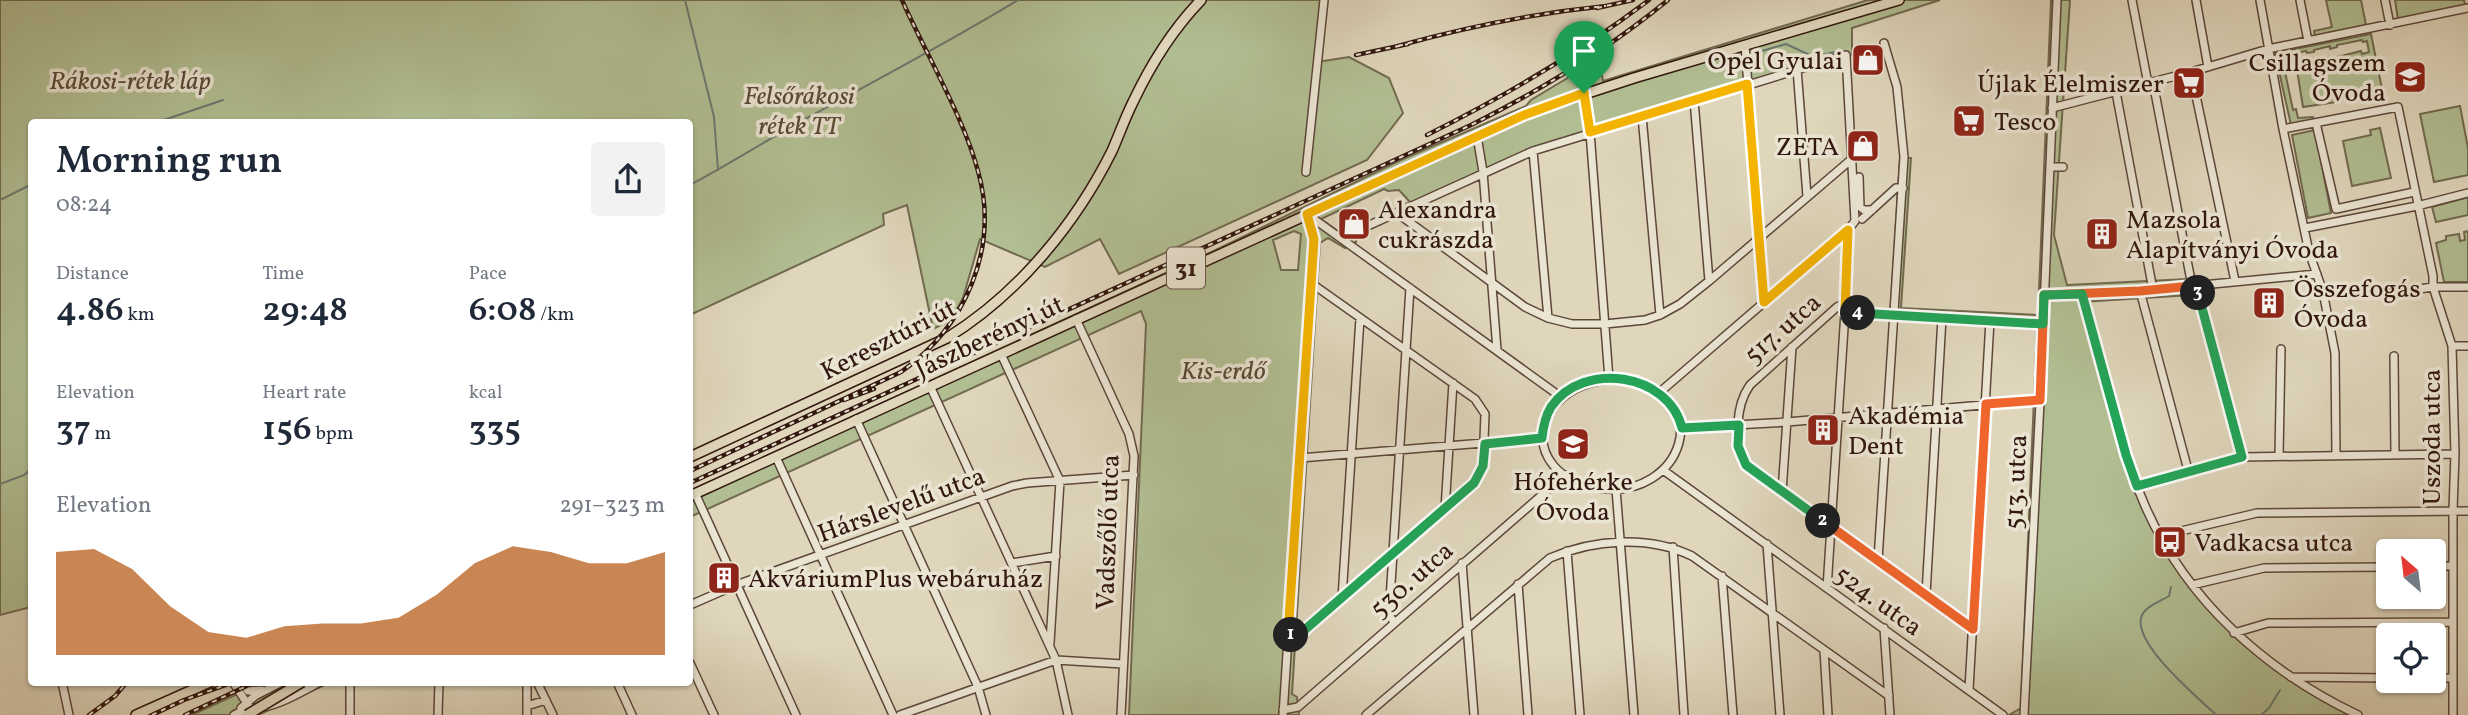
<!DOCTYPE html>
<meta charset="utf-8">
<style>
:root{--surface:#fff;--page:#f2f2f3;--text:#1f2937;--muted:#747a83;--accent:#b45309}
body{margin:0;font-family:Vollkorn,serif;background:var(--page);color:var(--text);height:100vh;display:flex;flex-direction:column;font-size:26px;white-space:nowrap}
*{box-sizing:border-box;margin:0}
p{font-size:23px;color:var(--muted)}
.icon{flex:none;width:38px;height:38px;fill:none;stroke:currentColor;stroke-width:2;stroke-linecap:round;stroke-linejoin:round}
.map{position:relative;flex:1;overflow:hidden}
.drawer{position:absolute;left:28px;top:119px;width:665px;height:567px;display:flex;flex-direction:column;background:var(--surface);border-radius:7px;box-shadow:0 2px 5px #0004}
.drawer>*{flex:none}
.needle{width:46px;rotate:332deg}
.controls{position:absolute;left:2376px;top:539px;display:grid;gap:14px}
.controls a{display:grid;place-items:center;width:70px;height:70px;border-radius:7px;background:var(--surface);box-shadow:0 2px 5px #0004;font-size:35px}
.pin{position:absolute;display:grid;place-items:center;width:60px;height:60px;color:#fff;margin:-72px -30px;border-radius:50% 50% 50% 0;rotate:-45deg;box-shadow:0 0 7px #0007}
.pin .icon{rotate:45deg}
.km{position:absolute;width:35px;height:35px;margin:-18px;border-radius:50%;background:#222;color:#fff;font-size:19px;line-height:35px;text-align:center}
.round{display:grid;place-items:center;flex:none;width:74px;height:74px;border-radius:7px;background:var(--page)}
.summary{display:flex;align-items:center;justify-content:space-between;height:119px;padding:0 28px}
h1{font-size:38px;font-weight:600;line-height:52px}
.metrics{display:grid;grid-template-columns:repeat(3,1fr);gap:10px;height:119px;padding:7px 28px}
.metrics div{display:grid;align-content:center}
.metrics b{font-size:35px;font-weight:600}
.metrics small{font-size:19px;font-weight:400}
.metrics p{font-size:19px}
.chart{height:196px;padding:14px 28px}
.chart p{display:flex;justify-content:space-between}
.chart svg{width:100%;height:126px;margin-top:7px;fill:var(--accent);opacity:.7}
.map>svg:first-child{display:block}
</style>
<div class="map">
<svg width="2468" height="715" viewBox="0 0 2468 715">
<rect width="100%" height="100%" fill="#dfd6bc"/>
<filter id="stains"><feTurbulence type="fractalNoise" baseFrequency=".00286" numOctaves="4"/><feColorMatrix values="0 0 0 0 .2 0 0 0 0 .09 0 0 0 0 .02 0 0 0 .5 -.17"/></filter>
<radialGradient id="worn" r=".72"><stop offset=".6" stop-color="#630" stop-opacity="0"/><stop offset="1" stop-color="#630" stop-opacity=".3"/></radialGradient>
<path fill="#b1be92" stroke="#726a50" stroke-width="2" fill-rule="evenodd" d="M0 0H1326L1317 62 1349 57 1389 78 1403 113 1367 160 1119 274 1100 239 1045 267 980 239 963 298 951 320 933 329 907 205 883 214 884 225 690 315V122H32L31 607 0 615Z
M1868 0H1940L1852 28V55L1842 60 1539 151 1357 235 1356 242 1345 248 1328 238 1320 243 1292 694 1297 697 1299 715H1129L1146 324 1141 311 690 517V491L1220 248 1403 159 1526 106 1531 100 1599 59 1603 81ZM1384 189 1388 191 1399 190 1410 202 1342 234 1321 219ZM1294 231 1301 234 1298 270H1281L1273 240Z
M2051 0H2070L2054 235 2067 285 2187 279 2191 295 2081 302C2093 343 2104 384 2116 425 2122 445 2126 466 2134 486 2170 588 2255 670 2351 715H2009L2021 708 2037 326 1890 319 1900 158H1911L1901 308 2038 315Z
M2326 0H2361L2366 25 2315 36 2314 31 2332 27Z
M2395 0H2464L2465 5 2398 19Z
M2371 34 2384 99 2379 100 2377 92 2351 99 2350 97 2337 100V102L2303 107 2296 64 2305 62 2306 64 2319 61V59L2328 57 2329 59 2361 51 2362 54 2369 52 2367 41 2363 42 2362 40 2337 45V47L2330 49V46L2314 50V52L2307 53 2306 51 2291 54V57L2287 58 2289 65 2284 67 2293 110 2296 109 2298 118 2313 117 2314 120 2291 125 2275 53Z
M2460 106 2468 148V175L2434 182 2420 114Z
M2380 128 2391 178 2352 186 2343 141 2371 135 2370 130Z
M2315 130 2331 213 2308 218 2292 135Z
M2468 197V215L2436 222 2432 207Z
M2468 231V282H2444L2436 243 2446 240V236L2459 234 2460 241 2465 240 2464 232Z
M271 683H329L258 715H192L250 688 261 687Z"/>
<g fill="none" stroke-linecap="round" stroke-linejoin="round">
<path stroke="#6c7870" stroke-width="2" d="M685 0 714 117 718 170
M1762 51 1786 44 1814 57 1835 52
M1720 61 1737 56
M158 122 223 100
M690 185C729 164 767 140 807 118 878 79 949 42 1018 0
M0 200 32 184
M0 484 24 475 32 468
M2171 587 2169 596C2161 601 2146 606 2142 615 2130 642 2198 697 2216 715
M2261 715 2269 708 2280 690"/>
<defs>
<path id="minor" d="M2132 0 2148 84
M2196 0 2208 67
M2260 0 2283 129 2309 252 2323 292 2335 353 2336 455
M2300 0 2308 41
M2385 0 2390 25
M1745 45 1764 302
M1797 69 1807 196
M2191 72 2235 281
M2153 82 2192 286
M2116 92 2153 290
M1584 93 1590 132 1609 379
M1694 100 1709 281
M2052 108 2191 72 2268 49 2468 8
M1642 116 1660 315
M2316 123 2336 209 2414 192
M2283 129 2398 107 2433 276V287L2452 346 2455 454 2453 510V715
M1477 136 1483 172 1497 350
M1533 151 1548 318
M2050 167H2063
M1306 172 1324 0
M1859 177 1860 207 1864 210H1872
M1397 213 1525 307 1548 318 1572 324H1605L1645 320 1660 315 1680 304 1709 281 1853 158
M1307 214 1561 397
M1862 219 1896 188H1903
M2305 228 2417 206 2468 193
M1341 238 1533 151 1846 55 1855 221 1848 230 1846 303
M2196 286 2242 457
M2140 291 2188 470
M2323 292 2384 294 2433 287H2468
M2082 294C2101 365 2116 440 2146 508 2188 602 2266 671 2358 715
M2044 295 2140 291 2317 274
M1076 319 1129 434 1134 456 1121 715
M2452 346H2468
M1001 354 1060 481 1050 643
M2394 356 2395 455
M1618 379C1722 390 1683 502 1598 488 1514 474 1530 381 1618 379Z
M930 386 1056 660 1068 715
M1660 392 1848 230
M856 419 978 687 986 715
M1682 428 1787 422 2041 400
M2279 456 2281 349
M776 457 893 715
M1300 458 1543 438
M1663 470 2003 715
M2137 486 2242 457 2455 454
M1616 489 1634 715
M1782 492 1792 347
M695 493 796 715
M1445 509 1453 383
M2160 536 2257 513 2468 511
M1767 544 1780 715
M1673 547 1684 715
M1567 551 1580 715
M1878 560 1904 157 1897 87 1884 43
M1012 563 1056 556
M1462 563 1474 715
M2434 566H2453
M1722 576 1733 715
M1518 584 1528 715
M2192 585 2264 568 2389 567
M1827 588 1845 312
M1926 594 1942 318
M1342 598 1360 318
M690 605 736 585 1012 486 1027 483 1134 475
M1394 622 1389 615 1410 288
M1884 628 1890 715
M1973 629 1746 465C1734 443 1735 406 1750 385L1837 307 1846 303 1845 312 2043 324
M2234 633 2268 623 2452 622
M1288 635 1301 633 1459 497 1474 483 1483 466 1485 414 1475 399 1311 283
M1824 650 1828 715
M690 663 714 715
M2291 677 2389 678
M2434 678H2453
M62 682 69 715
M233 682 248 705
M243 682 248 691 261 690
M527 682V715
M537 682 553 715
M617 682 632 715
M1969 689 1990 320
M527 706 546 700
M241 708 255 696 282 682
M1283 710 1298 707 1565 475
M234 715 249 707C267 713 303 691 320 682
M350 715V682
M438 715 439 682
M900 715 1056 660 1123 664
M1283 715 1314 239 1307 214
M1366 715 1550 558C1594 539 1649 535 1692 556L1889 696
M2024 715 2040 402 2057 0"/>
<path id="major" d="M690 457 947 338C1018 294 1075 225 1112 151 1119 135 1125 118 1133 102 1150 66 1173 29 1201 0
M690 496 1539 109 1634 78 1899 0
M136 715 210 682"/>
</defs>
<use href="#minor" stroke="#5d473a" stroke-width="10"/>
<use href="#major" stroke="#32170e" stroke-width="12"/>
<use href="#minor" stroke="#eae4d3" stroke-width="7"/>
<use href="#major" stroke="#dfd6bc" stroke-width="9"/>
<defs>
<path id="rail" d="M1597 8 1633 0
M1398 46C1466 27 1536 13 1606 6
M1356 55 1408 44
M1427 135C1505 96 1579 53 1649 0
M844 400 874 389
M690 471 901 372C965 327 1000 249 978 171 963 116 926 54 902 0
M690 483 1471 125C1541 90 1607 50 1668 0
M89 715 115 696 127 682
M152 715 184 700 234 682
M185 715 255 682"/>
</defs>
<use href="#rail" stroke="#32170e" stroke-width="4.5"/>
<use href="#rail" stroke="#eae4d3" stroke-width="2" stroke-dasharray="5" stroke-linecap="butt"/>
<defs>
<path id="major-bridge" d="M247 715 302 682"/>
</defs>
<use href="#major-bridge" stroke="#32170e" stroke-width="12" stroke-linecap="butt"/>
<use href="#major-bridge" stroke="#dfd6bc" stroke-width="9"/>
</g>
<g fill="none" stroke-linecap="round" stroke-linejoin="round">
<defs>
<path id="split-1" d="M1291 635H1288L1314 239 1307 214 1524 115 1584 93"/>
<path id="split-2" d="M1291 635 1301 633 1474 483 1483 466 1485 444 1542 438C1543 428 1545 417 1551 407 1583 360 1669 373 1682 428L1739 425 1738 446 1746 465 1823 521"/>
<path id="split-3" d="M1823 521 1973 629 1986 404 2040 400 2044 295 2140 291 2192 286H2196L2198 293"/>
<path id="split-4" d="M1858 313 2043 324 2044 295 2082 294 2126 455 2137 486 2242 457 2198 293"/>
<path id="split-5" d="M1584 93 1590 132 1747 84 1764 302 1848 230 1845 312 1858 313"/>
</defs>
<use href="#split-1" stroke="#fff" stroke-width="14"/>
<use href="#split-2" stroke="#fff" stroke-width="14"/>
<use href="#split-3" stroke="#fff" stroke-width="14"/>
<use href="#split-4" stroke="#fff" stroke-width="14"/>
<use href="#split-5" stroke="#fff" stroke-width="14"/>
<use href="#split-1" stroke="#f5b400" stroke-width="9"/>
<use href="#split-2" stroke="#22a559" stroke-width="9"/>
<use href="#split-3" stroke="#f0652b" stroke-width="9"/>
<use href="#split-4" stroke="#22a559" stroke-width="9"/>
<use href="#split-5" stroke="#f5b400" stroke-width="9"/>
</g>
<defs>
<symbol id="shop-square" viewBox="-11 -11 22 22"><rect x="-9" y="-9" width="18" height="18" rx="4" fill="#8f2418" stroke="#eae4d3"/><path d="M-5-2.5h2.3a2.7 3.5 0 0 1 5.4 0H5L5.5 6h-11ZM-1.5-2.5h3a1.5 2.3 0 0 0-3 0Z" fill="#fff"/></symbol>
<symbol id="school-square" viewBox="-11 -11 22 22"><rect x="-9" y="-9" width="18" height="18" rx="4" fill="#8f2418" stroke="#eae4d3"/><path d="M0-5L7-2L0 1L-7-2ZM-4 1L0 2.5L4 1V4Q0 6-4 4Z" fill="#fff"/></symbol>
<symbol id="supermarket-square" viewBox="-11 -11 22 22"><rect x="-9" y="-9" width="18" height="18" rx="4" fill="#8f2418" stroke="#eae4d3"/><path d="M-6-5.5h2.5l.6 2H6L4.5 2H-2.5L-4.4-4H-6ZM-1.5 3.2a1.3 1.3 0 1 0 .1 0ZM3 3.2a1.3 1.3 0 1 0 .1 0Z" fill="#fff"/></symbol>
<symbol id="building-square" viewBox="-11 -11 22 22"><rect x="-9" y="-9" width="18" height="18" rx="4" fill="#8f2418" stroke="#eae4d3"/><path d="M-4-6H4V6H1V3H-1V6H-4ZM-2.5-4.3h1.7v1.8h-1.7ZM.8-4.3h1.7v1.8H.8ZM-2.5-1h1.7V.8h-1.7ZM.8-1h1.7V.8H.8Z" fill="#fff"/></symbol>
<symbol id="bus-square" viewBox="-11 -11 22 22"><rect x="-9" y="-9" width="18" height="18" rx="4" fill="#8f2418" stroke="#eae4d3"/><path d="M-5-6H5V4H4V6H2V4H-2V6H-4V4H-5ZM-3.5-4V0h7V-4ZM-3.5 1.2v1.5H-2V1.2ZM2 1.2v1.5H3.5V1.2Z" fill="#fff"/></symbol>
</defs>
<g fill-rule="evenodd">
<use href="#shop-square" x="1849" y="41" width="38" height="38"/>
<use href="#school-square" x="2391" y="58" width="38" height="38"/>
<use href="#supermarket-square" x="2170" y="64" width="38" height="38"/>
<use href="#supermarket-square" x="1950" y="102" width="38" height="38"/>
<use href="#shop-square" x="1844" y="127" width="38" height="38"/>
<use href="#shop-square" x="1335" y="205" width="38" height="38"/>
<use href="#building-square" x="2083" y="215" width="38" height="38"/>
<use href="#building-square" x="2250" y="284" width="38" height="38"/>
<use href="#building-square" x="1804" y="411" width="38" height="38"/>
<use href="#school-square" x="1554" y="425" width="38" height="38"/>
<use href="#bus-square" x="2151" y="523" width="38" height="38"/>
<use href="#building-square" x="705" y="559" width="38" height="38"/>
</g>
<g text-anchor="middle" stroke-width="7" stroke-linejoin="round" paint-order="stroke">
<rect fill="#eae4d3" stroke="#695449" stroke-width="2" x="1167" y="247.5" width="38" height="41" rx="5"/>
<g font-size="24" font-weight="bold" fill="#32170e">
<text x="1186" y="276">31</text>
</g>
<g font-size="26" fill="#32170e" stroke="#eae4d3" text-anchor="start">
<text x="1843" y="69" text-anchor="end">Opel Gyulai</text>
<text x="2386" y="71" text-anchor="end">Csillagszem<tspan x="2386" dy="30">Óvoda</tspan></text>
<text x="2164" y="92" text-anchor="end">Újlak Élelmiszer</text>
<text x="1994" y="130">Tesco</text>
<text x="1839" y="155" text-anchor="end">ZETA</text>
<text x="1378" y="218">Alexandra<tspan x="1378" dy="30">cukrászda</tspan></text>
<text x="2126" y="228">Mazsola<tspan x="2126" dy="30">Alapítványi Óvoda</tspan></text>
<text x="2294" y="297">Összefogás<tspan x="2294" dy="30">Óvoda</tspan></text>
<text x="1848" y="424">Akadémia<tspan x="1848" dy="30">Dent</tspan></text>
<text x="1573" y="490" text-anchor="middle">Hófehérke<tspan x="1573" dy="30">Óvoda</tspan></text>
<text x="2194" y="551">Vadkacsa utca</text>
<text x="748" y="587">AkváriumPlus webáruház</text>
</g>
<g font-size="26" font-style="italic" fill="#584936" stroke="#eae4d3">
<text x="130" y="89">Rákosi-rétek láp</text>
<text x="799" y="104">Felsőrákosi<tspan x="799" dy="30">rétek TT</tspan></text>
<text x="1223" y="379">Kis-erdő</text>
</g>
<g font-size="26" fill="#32170e" stroke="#eae4d3">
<text transform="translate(1782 328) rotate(-41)" y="9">517. utca</text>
<text transform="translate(989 336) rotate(-25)" y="9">Jászberényi út</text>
<text transform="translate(888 339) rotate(-27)" y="9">Keresztúri út</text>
<text transform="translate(2431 437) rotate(-90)" y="9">Uszoda utca</text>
<text transform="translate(2015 482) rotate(-87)" y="9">513. utca</text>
<text transform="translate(901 504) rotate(-20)" y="9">Hárslevelű utca</text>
<text transform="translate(1107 532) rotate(-88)" y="9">Vadszőlő utca</text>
<text transform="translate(1411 579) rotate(-41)" y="9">530. utca</text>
<text transform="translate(1879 600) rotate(36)" y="9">524. utca</text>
</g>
</g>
<rect width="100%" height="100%" filter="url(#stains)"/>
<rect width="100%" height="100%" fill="url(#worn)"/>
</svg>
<div class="controls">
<a><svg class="needle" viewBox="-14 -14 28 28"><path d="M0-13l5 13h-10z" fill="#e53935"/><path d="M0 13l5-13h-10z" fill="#747a83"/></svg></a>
<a><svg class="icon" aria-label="locate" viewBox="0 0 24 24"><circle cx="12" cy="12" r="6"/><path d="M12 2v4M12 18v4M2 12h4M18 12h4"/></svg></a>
</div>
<div class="pin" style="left:1584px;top:93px;background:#1e9e55"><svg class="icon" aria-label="arrive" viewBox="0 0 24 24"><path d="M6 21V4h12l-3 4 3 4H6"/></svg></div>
<b class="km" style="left:1291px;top:635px">1</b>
<b class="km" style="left:1823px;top:521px">2</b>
<b class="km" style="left:2198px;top:293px">3</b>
<b class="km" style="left:1858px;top:313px">4</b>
<section class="drawer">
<div class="summary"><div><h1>Morning run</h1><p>08:24</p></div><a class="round"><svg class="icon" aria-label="share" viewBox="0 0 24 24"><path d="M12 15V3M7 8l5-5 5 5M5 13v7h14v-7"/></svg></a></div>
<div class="metrics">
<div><p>Distance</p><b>4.86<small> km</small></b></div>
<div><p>Time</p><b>29:48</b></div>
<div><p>Pace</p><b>6:08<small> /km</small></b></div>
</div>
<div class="metrics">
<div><p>Elevation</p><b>37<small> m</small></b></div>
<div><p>Heart rate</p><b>156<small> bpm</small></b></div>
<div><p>kcal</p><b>335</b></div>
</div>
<div class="chart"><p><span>Elevation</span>291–323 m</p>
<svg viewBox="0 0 160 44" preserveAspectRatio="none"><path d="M0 44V8L10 7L20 14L30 27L40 36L50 38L60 34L70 33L80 33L90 31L100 23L110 12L120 6L130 8L140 12L150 12L160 8V44z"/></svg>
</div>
</section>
</div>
